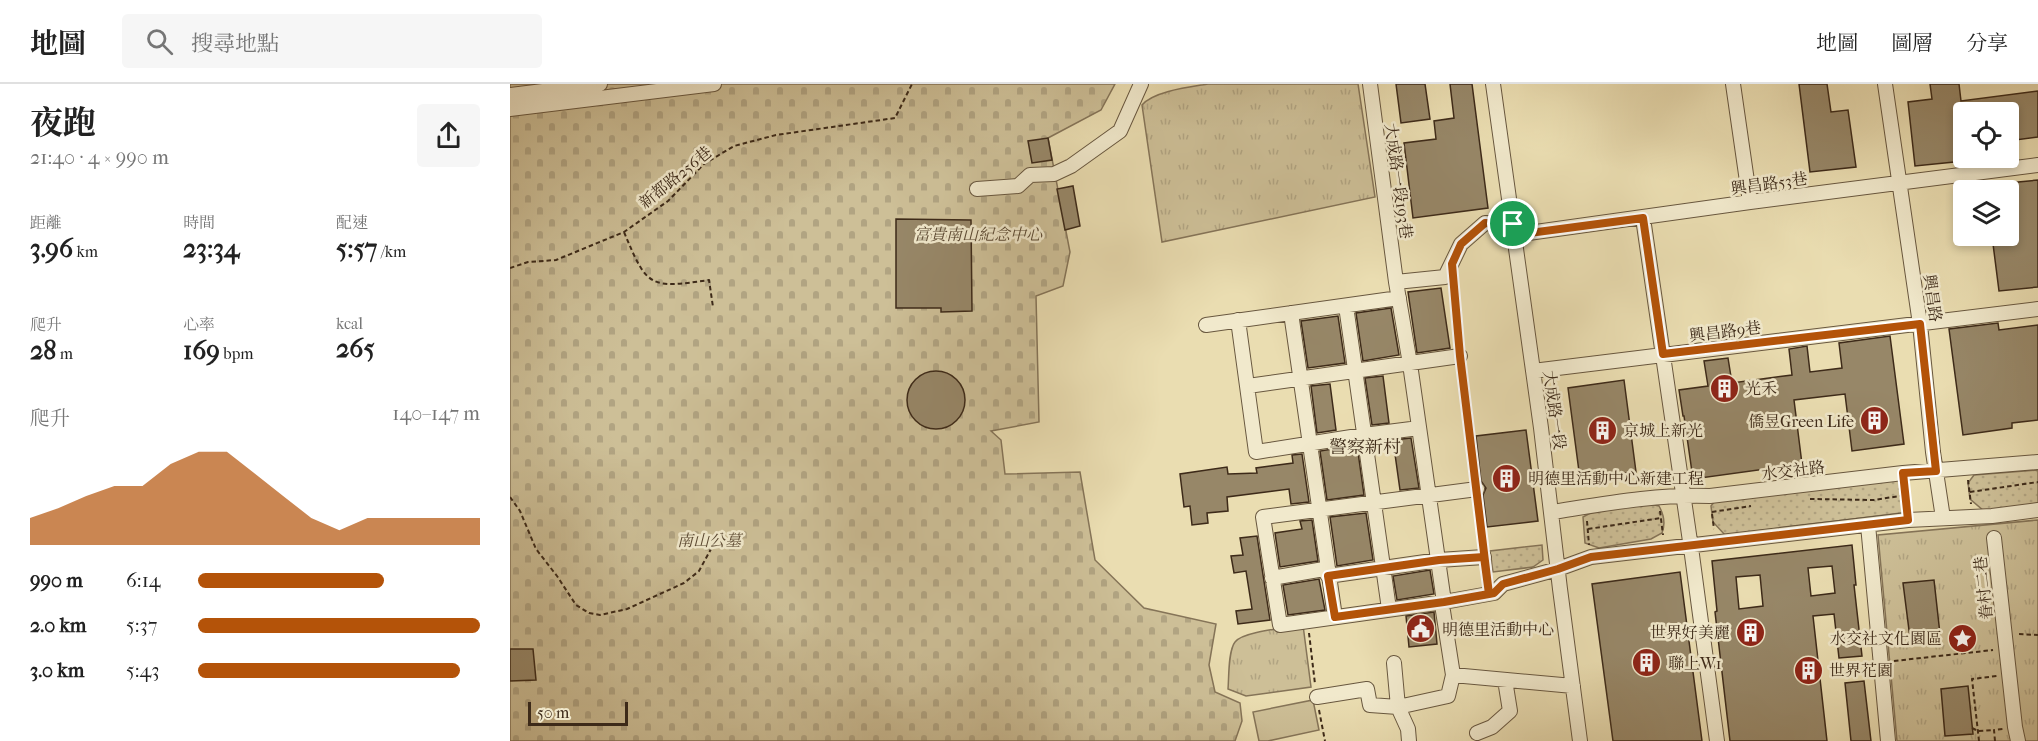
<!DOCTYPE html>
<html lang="zh-TW">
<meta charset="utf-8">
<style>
:root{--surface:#fff;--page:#f6f6f6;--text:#222;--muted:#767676;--line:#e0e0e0;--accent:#b45309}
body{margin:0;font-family:"IM FELL French Canon","Noto Serif TC",serif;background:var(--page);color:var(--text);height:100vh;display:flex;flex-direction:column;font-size:22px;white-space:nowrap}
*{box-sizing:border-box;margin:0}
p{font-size:20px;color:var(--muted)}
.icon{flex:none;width:33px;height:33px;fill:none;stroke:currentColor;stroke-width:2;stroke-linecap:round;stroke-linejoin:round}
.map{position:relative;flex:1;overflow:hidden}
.details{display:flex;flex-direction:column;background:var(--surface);width:510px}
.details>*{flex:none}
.buttons{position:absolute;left:1443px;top:18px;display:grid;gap:12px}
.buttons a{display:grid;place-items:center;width:66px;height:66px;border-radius:6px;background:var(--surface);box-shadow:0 3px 9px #0003;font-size:30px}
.scale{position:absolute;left:18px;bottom:15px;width:100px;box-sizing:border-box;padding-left:6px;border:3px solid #3d2a19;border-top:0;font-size:16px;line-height:21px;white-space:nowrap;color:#3d2a19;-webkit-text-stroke:4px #f1e9cc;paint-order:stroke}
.pin{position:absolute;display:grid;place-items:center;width:51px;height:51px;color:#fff;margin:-26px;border:3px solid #fff;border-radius:50%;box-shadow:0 2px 6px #0007}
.round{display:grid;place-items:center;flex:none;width:63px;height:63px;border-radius:6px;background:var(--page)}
.head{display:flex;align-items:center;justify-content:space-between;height:102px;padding:0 30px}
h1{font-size:33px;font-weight:700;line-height:45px}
.stats{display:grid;grid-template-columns:repeat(3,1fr);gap:9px;height:102px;padding:6px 30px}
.stats div{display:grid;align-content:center}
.stats b{font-size:26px;font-weight:700}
.stats small{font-size:16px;font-weight:400}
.stats p{font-size:16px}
.chart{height:168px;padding:12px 30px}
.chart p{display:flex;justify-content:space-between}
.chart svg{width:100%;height:108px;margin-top:6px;fill:var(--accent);opacity:.7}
ul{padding:0 30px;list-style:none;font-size:20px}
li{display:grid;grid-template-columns:96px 72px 1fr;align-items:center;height:45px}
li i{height:15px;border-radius:8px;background:var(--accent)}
header{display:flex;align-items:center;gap:36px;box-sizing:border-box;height:84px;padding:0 30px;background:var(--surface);border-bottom:2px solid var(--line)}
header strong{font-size:28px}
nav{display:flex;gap:33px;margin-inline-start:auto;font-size:21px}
.search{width:420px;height:54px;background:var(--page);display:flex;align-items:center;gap:15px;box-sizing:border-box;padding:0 21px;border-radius:6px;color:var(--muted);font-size:22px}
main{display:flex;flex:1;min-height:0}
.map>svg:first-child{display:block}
</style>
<header>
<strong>地圖</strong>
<div class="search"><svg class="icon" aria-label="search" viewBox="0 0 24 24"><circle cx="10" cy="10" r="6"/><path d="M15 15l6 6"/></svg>搜尋地點</div>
<nav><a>地圖</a><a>圖層</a><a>分享</a></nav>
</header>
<main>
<section class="details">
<div class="head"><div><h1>夜跑</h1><p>21:40 · 4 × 990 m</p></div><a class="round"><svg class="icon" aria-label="share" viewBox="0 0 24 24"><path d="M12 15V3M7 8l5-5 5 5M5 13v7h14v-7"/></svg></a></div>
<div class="stats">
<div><p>距離</p><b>3.96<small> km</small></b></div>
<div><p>時間</p><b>23:34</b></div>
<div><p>配速</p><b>5:57<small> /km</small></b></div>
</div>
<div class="stats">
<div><p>爬升</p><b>28<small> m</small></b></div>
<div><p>心率</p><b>169<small> bpm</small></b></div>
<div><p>kcal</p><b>265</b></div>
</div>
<div class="chart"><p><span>爬升</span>140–147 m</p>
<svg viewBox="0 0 160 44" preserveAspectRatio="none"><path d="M0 44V33L10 29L20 24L30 20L40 20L50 11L60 6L70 6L80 15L90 24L100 33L110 38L120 33L130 33L140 33L150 33L160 33V44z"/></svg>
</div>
<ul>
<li><b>990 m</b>6:14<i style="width:66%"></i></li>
<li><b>2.0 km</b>5:37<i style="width:100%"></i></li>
<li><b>3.0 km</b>5:43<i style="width:93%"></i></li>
</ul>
</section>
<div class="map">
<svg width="1528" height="657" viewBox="0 0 1528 657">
<defs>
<pattern id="grass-dots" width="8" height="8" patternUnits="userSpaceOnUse" patternTransform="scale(1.5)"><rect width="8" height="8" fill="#cdbf97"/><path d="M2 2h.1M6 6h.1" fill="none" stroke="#b1a482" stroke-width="1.8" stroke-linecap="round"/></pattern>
<pattern id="cemetery-stones" width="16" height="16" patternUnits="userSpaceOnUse" patternTransform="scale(1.5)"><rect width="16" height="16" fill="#cdbf97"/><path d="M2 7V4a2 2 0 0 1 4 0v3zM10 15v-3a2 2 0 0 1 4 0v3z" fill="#b1a482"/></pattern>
<pattern id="park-tufts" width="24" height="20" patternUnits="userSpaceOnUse" patternTransform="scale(1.5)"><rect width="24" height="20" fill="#cdbf97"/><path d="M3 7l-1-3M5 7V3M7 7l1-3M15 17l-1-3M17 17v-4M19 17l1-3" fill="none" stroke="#b1a482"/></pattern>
</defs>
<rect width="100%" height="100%" fill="#eaddb1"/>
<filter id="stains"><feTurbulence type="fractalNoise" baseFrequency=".00333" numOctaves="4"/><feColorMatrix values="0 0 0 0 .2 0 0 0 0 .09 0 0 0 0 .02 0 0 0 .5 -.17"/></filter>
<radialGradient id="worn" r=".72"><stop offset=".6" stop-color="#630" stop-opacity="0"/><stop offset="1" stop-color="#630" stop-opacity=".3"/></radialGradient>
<path fill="url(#grass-dots)" stroke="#857458" stroke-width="1.5" d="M1528 386V420L1474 427 1460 415 1458 399 1464 391Z
M1389 396 1398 401 1401 419 1391 429 1215 451 1203 438 1201 422 1208 413Z
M1140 420 1149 422C1154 431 1156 439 1152 449L1141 455 1089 464 1075 459 1073 433 1084 427Z
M1032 461 1033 476 1023 483 983 488 980 467Z"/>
<path fill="url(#cemetery-stones)" stroke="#857458" stroke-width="1.5" d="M0 0H605L591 26 538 54 560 168 553 202 526 212 529 338 481 347 491 356 495 390 570 388 585 476 634 524 706 540 699 581 705 608 730 619 732 637 725 657H0Z"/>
<path fill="url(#park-tufts)" stroke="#857458" stroke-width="1.5" d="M698 0H848L865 113 652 158 632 21C644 7 680 3 698 0Z
M1528 436V657H1387L1368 451Z
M793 541 801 603 736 612 718 605C719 594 718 567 725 558 733 547 778 544 793 541Z"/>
<path fill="#cdbf97" stroke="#857458" stroke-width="1.5" d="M803 616 809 646 758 657H749L743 628Z"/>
<path fill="#978768" stroke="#3d2a19" stroke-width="1.5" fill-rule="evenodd" d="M886 0H915L920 35 891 39Z
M940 0H962L978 124 903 134 894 59 926 55 924 37 944 34Z
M1289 0H1317L1321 28 1338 26 1346 83 1300 88Z
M1420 0H1449L1451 17 1528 7V53L1498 57V28H1452L1454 77 1405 82 1398 18 1422 15Z
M538 54 542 76 522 79 518 57Z
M1528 96V203L1489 207 1482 152H1498V99Z
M563 102 570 142 555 146 547 105Z
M386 135 461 136 462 227 431 228V224H386Z
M931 204 940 264 907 269 898 208Z
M881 224 889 271 853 277 846 229Z
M828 232 835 279 798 284 791 237Z
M1488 239 1489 246 1528 241V336L1502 339V344L1453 351 1439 245Z
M1380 252 1394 360 1342 367 1335 310 1284 316 1292 380 1183 395 1174 332H1173L1169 306 1198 302 1194 277 1218 274 1222 299 1282 291 1279 265 1297 262 1300 288 1332 284 1329 259Z
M397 316a29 29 0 1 1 58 0a29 29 0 1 1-58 0Z
M873 292 879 339 862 341 855 294Z
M1114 296 1126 388 1070 395 1058 304Z
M820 300 826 346 807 349 801 302Z
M1016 346 1028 437 977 443 973 411 976 404 971 397 966 352Z
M901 354 909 404 890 406 883 356Z
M847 361 854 411 817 416 810 367Z
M792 370 799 418 781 420 779 405 717 413 718 427 697 429 698 439 682 441 680 422 674 423 670 390 717 383 718 390 747 389 746 384 783 379 782 371Z
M856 429 863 476 827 482 820 433Z
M802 436 808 477 770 483 765 449 792 445 790 437Z
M747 452 760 536 728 540 726 527 742 525 736 487 724 489 721 472 733 471 730 454Z
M1342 461 1346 501H1344L1352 572 1329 574 1324 530 1303 532 1317 657H1220L1205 528 1207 527 1202 477ZM1322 482 1325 509 1301 512 1298 484ZM1250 491 1253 522 1229 525 1226 493Z
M920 486 924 510 887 516 883 492Z
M1170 488 1192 657H1103L1082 500Z
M809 495 815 526 778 531 773 501Z
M1424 496 1430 550 1400 554 1393 499Z
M924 528 927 560 899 563 896 532Z
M0 565H23L26 596 0 597Z
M1354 597 1361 657H1341L1335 599Z
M1458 602 1463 650 1435 652 1431 605Z"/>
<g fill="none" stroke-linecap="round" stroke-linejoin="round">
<defs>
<path id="minor" d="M860 0 886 198 900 280 934 518
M983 0 1031 344 1050 505 1070 657
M1223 0 1240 118
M1375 0 1410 240 1423 368 1433 434
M0 11 90 0
M0 25 204 0
M467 105 508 102 520 91 544 90 561 82 610 47 631 0
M1133 134 1182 471 1207 657
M1004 151 1240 118 1528 81
M886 198 935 193 951 160 975 139 1003 140
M836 222 879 525
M781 229 825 533
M728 236 746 368 854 351 909 344
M696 241 889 214
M1023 287 1528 225
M738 302 950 272
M967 405 753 433 770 541 934 518 984 509 993 500 1048 485 1081 473 1398 436 1482 432 1528 426
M1042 428C1094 420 1147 410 1200 412L1393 389 1528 378
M1358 441 1378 657
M1484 454 1505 643 1508 657
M762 494 814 485 818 492 929 476 974 473
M933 527 943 591
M807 613 857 605 860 621 888 623 884 579
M967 649 982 643 1000 627 995 596
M899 657 898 645 888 623 938 612 943 591 1063 602"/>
</defs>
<use href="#minor" stroke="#68573f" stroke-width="16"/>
<path stroke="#3d2a19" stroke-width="2" stroke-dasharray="4.5 3" stroke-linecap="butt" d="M114 148C137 203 139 205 199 196L203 223
M0 184 18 178 46 176 114 148 158 117 194 80 224 62 266 51 385 34 402 0
M944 204 949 258
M952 284 966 392
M1458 396 1461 420
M1394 402 1397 423
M1460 408 1528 398
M0 413 10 427 26 465 47 492 66 521 79 529 90 531 117 525 174 499 189 487 201 465
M1300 415 1364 416 1396 411
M969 418 973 460
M1150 427 1153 451
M1202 428 1241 422
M1202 430 1204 445
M1077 437 1079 461
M1078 445 1151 434
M799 549 805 600
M1509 550 1528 551
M1384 577 1483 566
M809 626 815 657
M1462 644 1468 647 1484 646
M1469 657 1462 595 1487 592
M1485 657 1484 646 1493 645"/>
<use href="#minor" stroke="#f1e9cc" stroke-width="14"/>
</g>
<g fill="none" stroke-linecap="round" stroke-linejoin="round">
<defs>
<path id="route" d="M1003 140 975 139 951 160 942 180 950 272 979 510 934 518 825 533 818 492 929 476 974 473 979 510 984 509 993 500 1048 485 1081 473 1398 436 1393 389 1426 387 1410 240 1153 270 1133 134 1004 151 1003 140"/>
</defs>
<use href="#route" stroke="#fff" stroke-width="12"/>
<use href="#route" stroke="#b45309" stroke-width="8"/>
</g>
<defs>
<symbol id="building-disc" viewBox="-11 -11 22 22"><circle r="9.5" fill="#8f2418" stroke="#f1e9cc"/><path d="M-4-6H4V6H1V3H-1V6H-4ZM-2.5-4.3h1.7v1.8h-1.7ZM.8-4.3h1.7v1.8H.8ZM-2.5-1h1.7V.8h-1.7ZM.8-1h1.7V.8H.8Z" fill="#fff"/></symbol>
<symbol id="civic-disc" viewBox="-11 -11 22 22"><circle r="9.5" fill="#8f2418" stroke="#f1e9cc"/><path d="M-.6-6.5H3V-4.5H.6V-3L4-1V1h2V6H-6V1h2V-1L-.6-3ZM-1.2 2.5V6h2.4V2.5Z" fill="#fff"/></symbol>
<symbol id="sight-disc" viewBox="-11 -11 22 22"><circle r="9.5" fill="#8f2418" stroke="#f1e9cc"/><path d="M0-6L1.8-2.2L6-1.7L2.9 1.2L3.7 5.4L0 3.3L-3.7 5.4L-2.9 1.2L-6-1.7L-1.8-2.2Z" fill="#fff"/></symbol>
</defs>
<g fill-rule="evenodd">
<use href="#building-disc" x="1198" y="288" width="33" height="33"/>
<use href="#building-disc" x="1348" y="320" width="33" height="33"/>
<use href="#building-disc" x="1076" y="330" width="33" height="33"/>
<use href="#building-disc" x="980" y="378" width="33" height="33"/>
<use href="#civic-disc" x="894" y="528" width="33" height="33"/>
<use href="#building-disc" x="1224" y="532" width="33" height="33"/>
<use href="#sight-disc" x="1436" y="538" width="33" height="33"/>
<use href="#building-disc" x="1120" y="562" width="33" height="33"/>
<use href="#building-disc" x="1282" y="570" width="33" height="33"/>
</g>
<g text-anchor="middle" stroke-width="5" stroke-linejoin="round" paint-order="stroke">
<g font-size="16" fill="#3d2a19" stroke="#f1e9cc">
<text transform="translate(165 93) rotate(-39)" y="6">新都路256巷</text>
<text transform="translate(889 97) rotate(82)" y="6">大成路一段193巷</text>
<text transform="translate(1259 99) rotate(-8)" y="6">興昌路53巷</text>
<text transform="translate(1423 214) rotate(82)" y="6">興昌路</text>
<text transform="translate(1215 247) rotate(-7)" y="6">興昌路9巷</text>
<text transform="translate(1045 326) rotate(82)" y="6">大成路一段</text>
<text transform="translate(1283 386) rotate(-7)" y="6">水交社路</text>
<text transform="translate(1473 504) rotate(-96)" y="6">眷村二巷</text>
</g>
<g font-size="16" font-style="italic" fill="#5a4832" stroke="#f1e9cc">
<text x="468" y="156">富貴南山紀念中心</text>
<text x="199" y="462">南山公墓</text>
</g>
<g font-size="16" fill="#3d2a19" stroke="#f1e9cc" text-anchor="start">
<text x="1235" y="310">光禾</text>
<text x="1344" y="343" text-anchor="end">僑昱Green Life</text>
<text x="1113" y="352">京城上新光</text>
<text x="1018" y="400">明德里活動中心新建工程</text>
<text x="932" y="551">明德里活動中心</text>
<text x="1220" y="554" text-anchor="end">世界好美麗</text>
<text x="1432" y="560" text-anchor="end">水交社文化園區</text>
<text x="1158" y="585">聯上W1</text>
<text x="1319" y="592">世界花園</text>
</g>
<g font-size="18" fill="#3d2a19" stroke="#f1e9cc">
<text x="855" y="369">警察新村</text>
</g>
</g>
<rect width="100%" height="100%" filter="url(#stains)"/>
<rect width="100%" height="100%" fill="url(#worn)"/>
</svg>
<div class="buttons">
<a><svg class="icon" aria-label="locate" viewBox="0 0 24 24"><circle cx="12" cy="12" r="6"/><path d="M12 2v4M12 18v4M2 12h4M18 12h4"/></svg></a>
<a><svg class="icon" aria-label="layers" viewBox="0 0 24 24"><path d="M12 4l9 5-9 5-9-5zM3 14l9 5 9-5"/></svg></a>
</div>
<div class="scale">50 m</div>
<div class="pin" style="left:1003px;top:140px;background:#1e9e55"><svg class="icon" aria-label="arrive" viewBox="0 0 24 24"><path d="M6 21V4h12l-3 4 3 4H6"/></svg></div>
</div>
</main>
